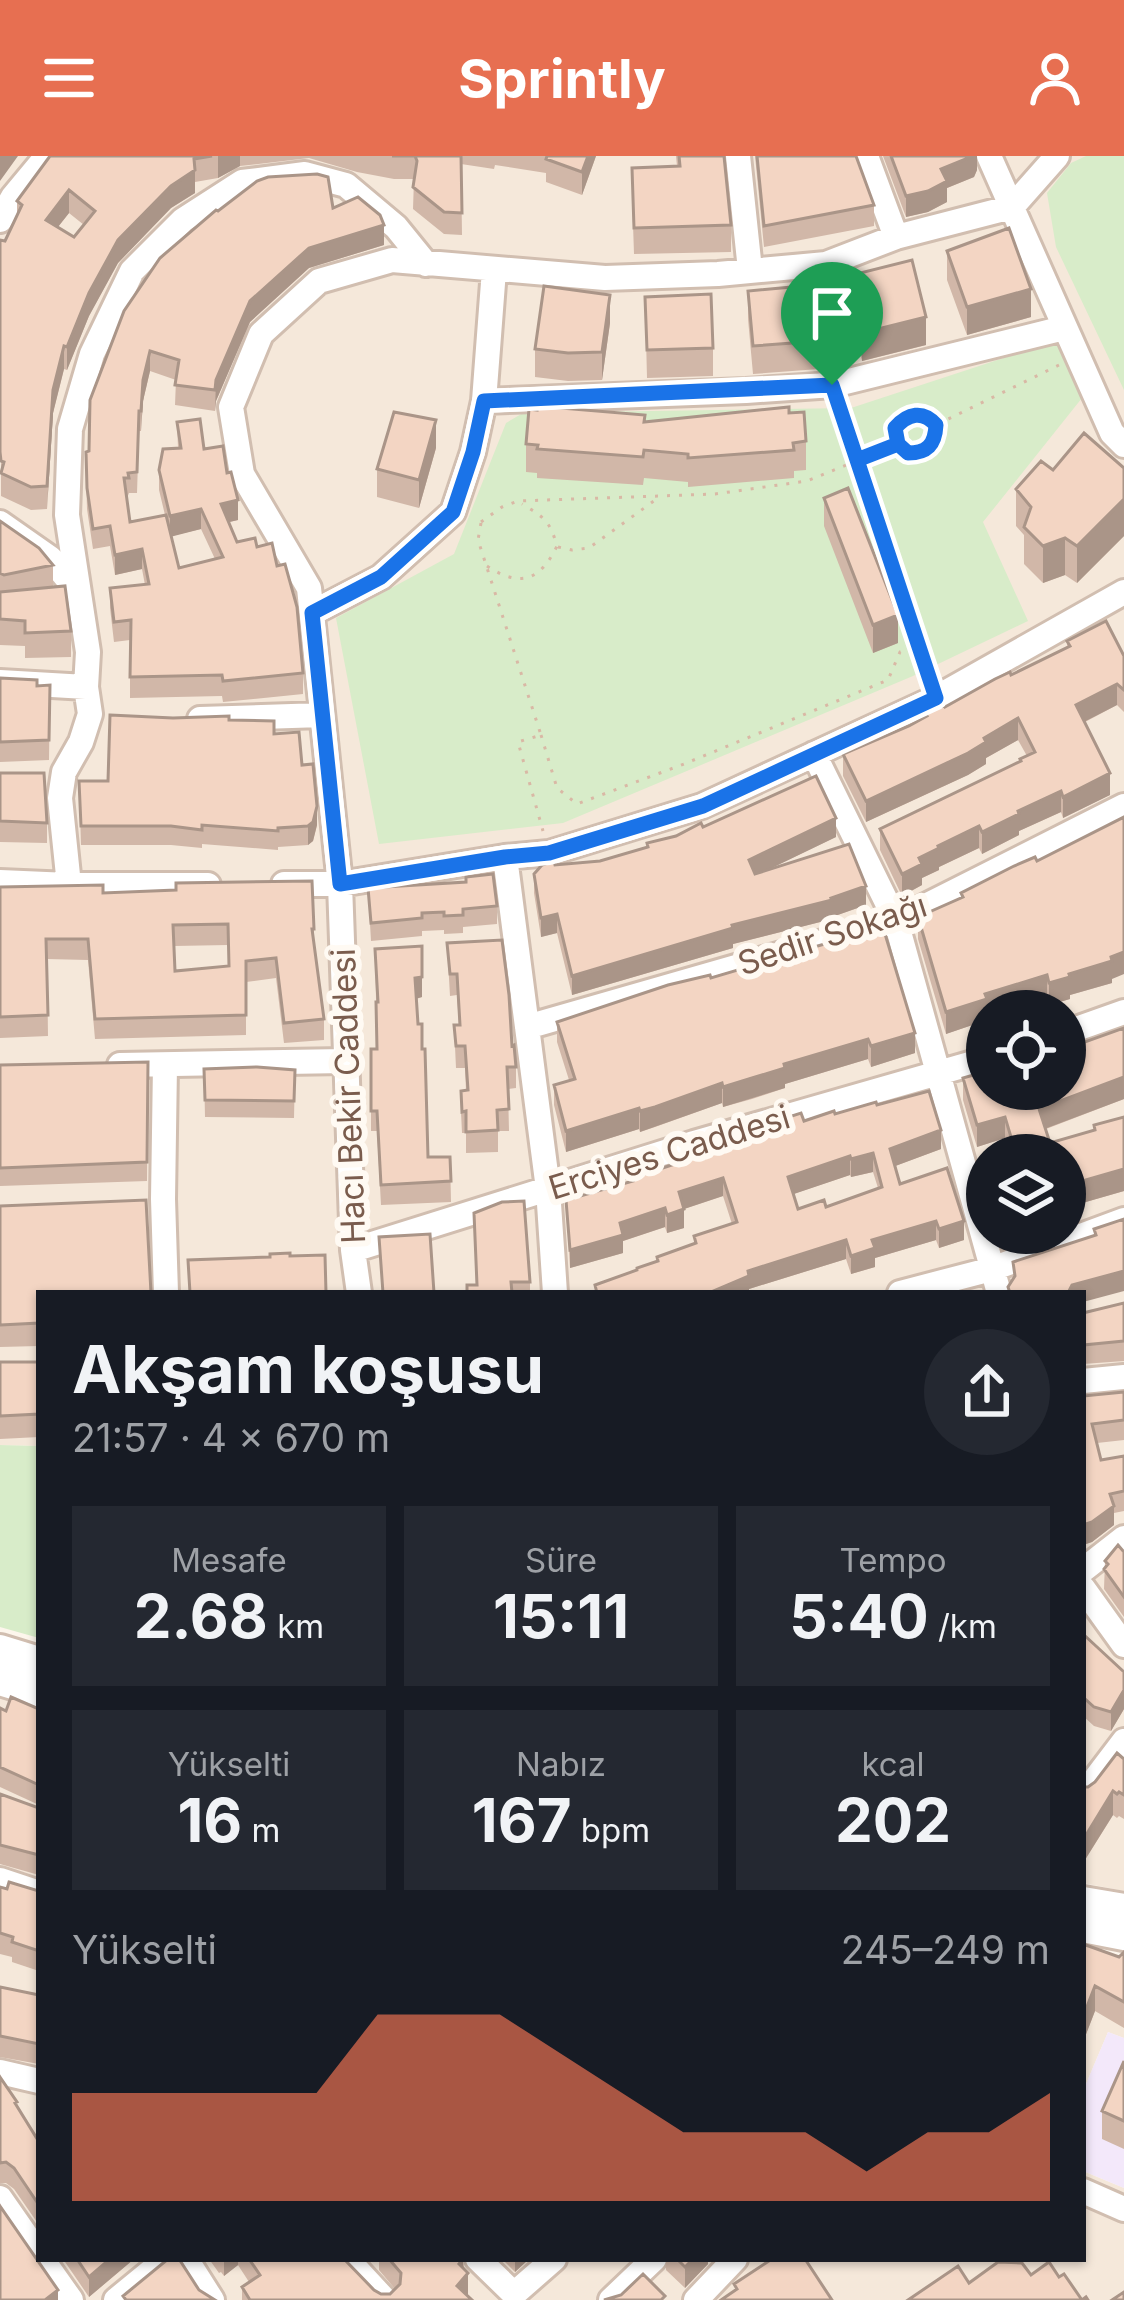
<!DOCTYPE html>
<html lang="tr">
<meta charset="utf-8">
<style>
:root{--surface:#171b24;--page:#242831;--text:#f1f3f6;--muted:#9ea1a6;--accent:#e76f51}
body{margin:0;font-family:Inter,sans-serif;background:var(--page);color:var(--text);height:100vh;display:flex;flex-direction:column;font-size:45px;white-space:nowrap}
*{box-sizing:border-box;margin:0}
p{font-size:39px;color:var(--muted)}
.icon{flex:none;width:66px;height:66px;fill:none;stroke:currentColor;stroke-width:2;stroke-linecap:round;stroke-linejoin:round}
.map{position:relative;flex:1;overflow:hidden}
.drawer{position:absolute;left:36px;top:1134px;width:1050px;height:972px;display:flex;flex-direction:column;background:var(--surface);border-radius:0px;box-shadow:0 3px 9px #0004}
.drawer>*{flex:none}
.fabs{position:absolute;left:966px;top:834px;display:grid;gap:24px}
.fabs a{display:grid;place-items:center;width:120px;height:120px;border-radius:50%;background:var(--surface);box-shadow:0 3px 9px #0004;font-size:60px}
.pin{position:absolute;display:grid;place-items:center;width:102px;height:102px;color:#fff;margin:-123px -51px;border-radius:50% 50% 50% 0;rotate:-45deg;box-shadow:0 0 12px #0007}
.pin .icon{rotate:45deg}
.round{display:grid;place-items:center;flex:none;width:126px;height:126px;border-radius:63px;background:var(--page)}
.headline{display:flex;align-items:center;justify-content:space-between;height:204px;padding:0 36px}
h1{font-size:66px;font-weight:700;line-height:90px}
.stats{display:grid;grid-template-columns:repeat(3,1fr);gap:18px;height:204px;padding:12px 36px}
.stats div{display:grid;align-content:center;border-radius:0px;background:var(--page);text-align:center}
.stats b{font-size:60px;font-weight:700}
.stats small{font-size:33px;font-weight:400}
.stats p{font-size:33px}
.chart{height:336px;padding:24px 36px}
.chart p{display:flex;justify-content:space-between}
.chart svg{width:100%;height:216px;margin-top:12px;fill:var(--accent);opacity:.7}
header{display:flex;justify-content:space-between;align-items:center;height:156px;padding:0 36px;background:var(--accent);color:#fff;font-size:54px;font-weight:700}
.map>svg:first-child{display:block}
</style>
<header><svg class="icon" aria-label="menu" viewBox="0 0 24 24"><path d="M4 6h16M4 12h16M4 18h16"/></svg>Sprintly<svg class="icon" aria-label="person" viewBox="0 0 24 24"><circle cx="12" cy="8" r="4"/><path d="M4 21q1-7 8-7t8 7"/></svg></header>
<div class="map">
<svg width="1124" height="2144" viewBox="0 0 1124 2144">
<rect width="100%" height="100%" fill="#fdf6ec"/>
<path fill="#f5e8da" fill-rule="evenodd" d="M0 0H1124V1735L1083 1727V1137H973L971 1132 949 1137H39V1290L0 1289ZM987 855H1065V933H987ZM987 999H1065V1077H987Z
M0 1538 39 1551V2103H1083V2015L1124 2032V2144H0Z
M1083 1792 1124 1801V1882L1108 1876 1083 1935Z"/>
<path fill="#f3e8fa" d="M1108 1876 1124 1882V2032L1083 2015V1935Z"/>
<path fill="#d8ecc9" d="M1086 0H1124V234L1056 91 1047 37 1071 7Z
M1058 184 1082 242 983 366 1028 465 913 520 563 667 379 688 336 462 454 398 506 267 523 257 851 252Z
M0 1289 39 1290V1482L0 1471Z"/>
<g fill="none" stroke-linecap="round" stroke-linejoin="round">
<defs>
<path id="minor" d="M738 0 750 114
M866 0 896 81
M989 0 1112 277 1124 289
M0 64 13 41 47 0
M484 245 746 235 833 229 1064 172
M0 367 50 402 76 433
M312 457 381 421 453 356 473 296 484 245 494 114
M0 526 86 531
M200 563 322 559
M814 598 896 765 999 1137
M505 701 548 1033 555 1137
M0 726 69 729H208
M284 728H340L505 701 549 697 702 650 936 542 1124 436
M69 729 60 642 64 616 81 586 90 558 86 531 88 496 67 359 70 273 92 198 132 115 183 64 242 26 305 18 346 29 396 71 426 108
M527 871 896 765 1124 650
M1065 877 1124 856
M120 909 345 905
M165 909 163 1043 166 1137
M353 1094 694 987 987 903
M359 1137 353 1094 340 728 309 432 242 318 231 251 261 178 319 125 392 104 605 122 718 118 826 108 896 81 1012 51 1057 0
M900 1137 992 1113 1124 1064
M1083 1225 1124 1221
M1083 1414 1124 1382
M1083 1432 1124 1489
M1083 1639 1124 1585
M0 1724 39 1737
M0 1916 39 1925
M1083 2035 1124 2053
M0 2042 39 2098
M42 2103 71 2144
M186 2103 212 2144
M347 2103 385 2144
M478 2103 514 2138 554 2103
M116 2144 166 2103
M611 2144 654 2103
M696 2144 735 2103"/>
<path id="tertiary" d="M0 1494 39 1506
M0 1524 39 1536
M1083 1746 1124 1753
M1083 1771 1124 1779"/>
</defs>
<use href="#minor" stroke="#d1beb0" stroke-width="30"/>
<use href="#tertiary" stroke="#d1beb0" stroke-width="36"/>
<path stroke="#d9b8a5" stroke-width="3" stroke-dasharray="3 9" stroke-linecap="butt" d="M898 285 895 272C907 258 922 253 935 268
M481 366 502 351 518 345 715 338 807 325 898 288 908 297C927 298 935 288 936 269L1059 209
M481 367 478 384 541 579 518 586 543 675
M558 391 572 394 589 392 658 342
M487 410C520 432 540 425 557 390 550 365 544 361 522 348
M919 491 929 522
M541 579 557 632 577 648 684 608 888 524 900 496 918 489 840 250"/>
<use href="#minor" stroke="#fff" stroke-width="24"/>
<use href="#tertiary" stroke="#fff" stroke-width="30"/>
</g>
<path fill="#d1b7a8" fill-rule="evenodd" d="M50 0H596L582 39 546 26V17L495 9 494 13 461 8 462 79 444 78 413 53 414 23H394L357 16 309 2 240 10 218 22 195 26V37L171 52 118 107 89 160 67 214 64 213 53 257 47 353 31 354 1 340V83L5 85 17 60V45ZM69 57 84 69 74 81 58 71Z
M676 0H724L731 69V96L634 98 632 38 677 10Z
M755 0H856L874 49V70L764 91Z
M883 0H977V14L974 21 947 32V46L928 56 906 61Z
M333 52 384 89 309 112 250 166 216 245 215 255 175 249 176 224 150 215 143 245 141 275H139L137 337H129L127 342 130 366 165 359 159 334V314L178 292 177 266 227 317 238 364 229 366 237 386 257 391 303 517V538L223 546 222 540 130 542V484L114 486 110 452V432L145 429 142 413 115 419 110 390 93 393 87 353 86 316 89 295 218 55ZM201 373 215 403 179 412 171 380Z
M947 95 1031 161 967 179 947 124Z
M848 120 926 189 862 205 848 148Z
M748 135 819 185V213L753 218 748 163Z
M645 141 713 192V220L647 222Z
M610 167 602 224 568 225 535 221V193Z
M789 257 806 285V314L794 315V322L688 331V326L644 322 643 329 537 322V317L526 316V288L645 266Z
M436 292 419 352 377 341V313Z
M1124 312V380L1077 427 1065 419 1043 427 1024 408V379L1016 370V333L1053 314Z
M824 342 898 487 873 497 824 370Z
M0 365 53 409V432L71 475V501L25 502V490L0 489Z
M1067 485 1124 500V556L1117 549 1085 566 1110 639 1063 662 1061 656 1019 675V679L982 698 979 692 939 711V714L922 722V729L902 740 880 694V673L1020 606 1027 600 1018 584 986 602V608L968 619 866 666 843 620V598L909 570 925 561V557L945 551 1067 491Z
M0 522 37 530 50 529 49 604 0 606Z
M229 564 274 578 302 609 317 669 313 685 308 689 278 691V694L202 688V692L171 689H81L79 625H108Z
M0 617 47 667V687L0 686Z
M703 671 836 681 769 713 866 749 832 761V763L733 788V792L572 839 557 777 541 781 534 737V718L555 709 600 705 647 692Z
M1037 705 1112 823V827L1070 839V843L1049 849 1047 841 1000 855H987V864L946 878 918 783V761L961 741V737Z
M0 731 103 737 314 773V792L324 863V884L284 887 276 822 246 826V879L95 883 88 804 47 803 48 880 0 882ZM228 789V810L175 815 174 790Z
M368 732 497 750V768L463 771V777L444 778V774L422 775V780L371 785Z
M447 787 512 890 516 911V932L508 933 509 975H498V996L466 997V977H462L461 956V935L466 934 465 912H456L454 869H459L457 839 450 840Z
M375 793 422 841 416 843 428 1001H450L451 1046 381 1049 377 975H371V893H377Z
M793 797 915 897 871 911 868 903 785 928V932L752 943 723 951 722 947 655 971 640 976 639 973 566 996 554 949V929L569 924 557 886V866Z
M1124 872V943L1046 973 1050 987 1094 975V969L1124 1035 1065 1052V999L1008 993 1005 982 977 991 963 944V922L987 933Z
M148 906 147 1025 0 1030V909Z
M204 913 295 914 294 962 205 961Z
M877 949 941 993 895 1010 900 1028 964 1084 939 1092 936 1084 875 1102V1111L851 1118 846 1103 749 1133V1137H595V1129L637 1114 657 1105V1101L694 1087V1080L732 1068 723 1040 684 1053V1072L667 1077 665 1071 623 1085V1097L570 1112 566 1044 632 1025 773 976V966L804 965ZM873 1016 878 1032 826 1051 798 1053 793 1038 850 1019 851 1021Z
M987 1000V1032L984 1022V1001Z
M0 1050 39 1137V1190L0 1191Z
M474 1057 530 1126V1137H467L476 1129Z
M1124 1147V1205L1083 1208V1157Z
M0 1206H39V1281L0 1283Z
M1124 1236V1284L1097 1287 1101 1304 1124 1300V1355L1114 1357V1369L1092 1386 1083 1389V1240Z
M1124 1396V1461L1104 1433 1105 1405Z
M1083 1478 1124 1516V1553L1111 1575 1094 1570 1083 1560Z
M0 1552 6 1555 39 1553V1649L0 1631Z
M1124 1603V1663L1119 1660 1117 1662 1113 1659 1083 1707V1631H1088Z
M0 1638 39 1652V1719L0 1708Z
M0 1731 7 1733 39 1735V1815L12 1806V1801L0 1798Z
M1083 1788 1119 1801 1124 1796V1872L1095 1855 1083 1886Z
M0 1831 39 1839V1908L0 1901Z
M1124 1905V1993L1102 1983V1955Z
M0 1921 39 1986V2069L14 2033 6 2027H0Z
M63 2103H134L89 2141Z
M209 2103H344L374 2134 381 2138H390L395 2133 379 2114V2103H463L468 2140 472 2144H242V2131L249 2126 238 2109 224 2120 221 2116 219 2117Z
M502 2103H529L515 2116Z
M666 2103H708V2108L685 2132 666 2114Z"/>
<path fill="#aa9588" d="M0 0H18L0 25Z
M218 0H240V10L218 22Z
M588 0H596L582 39V16Z
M973 0H977V14L974 21 947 32V46L928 56 906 61V40L941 13Z
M195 14V37L171 52 118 107 89 160 67 214V191L89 137 118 84 171 30Z
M69 34V57L46 86V64Z
M384 69V89L309 112 250 166 216 245 215 255 216 224 250 145 309 92Z
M1031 133V161L967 179V151Z
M610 139V167L602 224V196Z
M926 161V189L862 205V177Z
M64 190V213L53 257 47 353 53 234Z
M150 195V215L143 245 141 275 143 224Z
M436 264V292L419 352V324Z
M1124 343V380L1077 427V390Z
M238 344V364L221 368V348Z
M201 353V373L170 381V360Z
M1065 382V419L1043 427V390Z
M142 393V413L115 419V399Z
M898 459V487L873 497V469Z
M1117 528V549L1076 570V549Z
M1018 562V584L986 602V608L968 619 866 666V645Z
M1110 617V639L1063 662V641Z
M1061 635V656L1019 675V679L982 698V676L1018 655Z
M317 650V669L313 685 308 689V670Z
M836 662V681L749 723V704Z
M979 670V692L939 711V714L922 722V729L902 740V718L919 702 938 690Z
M866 730V749L832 761V763L733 788V792L572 839V820L732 769Z
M557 758V777L541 781V762Z
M1124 796V818L1112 823V827L1070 839V843L1049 849V827Z
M1047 819V841L1000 855H987V864L946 878V856L985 838Z
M422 821V841L415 843V822Z
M915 877V897L871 911V890Z
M868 883V903L785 928V932L723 951V931L784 908Z
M1124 921V943L1039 975V953Z
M722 927V947L640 976V955Z
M639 952V973L566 996V975Z
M1005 961V982L977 991V969Z
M941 974V993L890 1012V993Z
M873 997V1016L851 1021V1003Z
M850 1000V1019L788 1040V1021Z
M1124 1013V1035L1065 1052V1030Z
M723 1022V1040L684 1053V1072L667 1077V1059L679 1036Z
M665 1052V1071L623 1085V1097L570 1112V1094L620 1067Z
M936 1065V1084L875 1102V1111L851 1118V1100L872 1084Z
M964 1065V1084L939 1092V1073Z
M846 1084V1103L749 1133V1137H709L748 1115Z
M1124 1115V1135L1083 1146V1137H1068L1072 1129Z
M1114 1350V1369L1092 1386 1083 1389V1369Z
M1124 1534V1553L1111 1575V1556Z
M1113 1635V1659L1083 1707V1684Z
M1095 1830V1855L1083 1886V1861Z
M110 2103H134L89 2141V2121Z
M224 2103H238V2109L224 2120Z
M463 2103V2123L468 2117V2139L464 2144H457L459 2108Z
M515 2103H529L515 2116Z
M693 2103H708V2108L685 2132V2111Z
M58 2134V2144H45Z"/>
<path fill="#f3d5c3" stroke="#aa9588" stroke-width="3" fill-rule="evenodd" d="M50 0H212L194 3 195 14 171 30 118 84 89 137 67 191 64 190 53 234 47 330 31 331 1 317 4 306 1 305 0 296V84L5 85 22 49 17 45ZM69 34 95 55 74 81 46 64Z
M392 0H461L462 57 444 56 413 31 417 5 415 0Z
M547 0H588L582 16 546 3Z
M679 0H724L731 69 634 72 632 12 680 10Z
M757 0H856L874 49 764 70Z
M891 0H973L941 13 947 25 928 35 906 40Z
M317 18 328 21 333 52 358 41 380 59 384 69 309 92 250 145 216 224 215 234 175 229 179 204 150 195 143 224 141 255H139L137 316 128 317 129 322H124L130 366 166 359 179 412 223 401 201 353 170 360 159 314 163 293 181 292 177 266 200 263 204 293 223 290 227 317 231 316 238 344 221 348 237 386 255 382 257 391 272 387 277 410 285 408 297 451 303 517 223 525 222 519 130 521 131 464 114 466 110 432 149 428 142 393 115 399 110 370 93 373 87 332 86 296 89 295 90 244 124 155 160 102 216 54 218 55 257 25 268 21Z
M1009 72 1031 133 967 151 947 95Z
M912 104 926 161 862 177 848 120Z
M814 129 819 185 753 190 748 135Z
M544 130 610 139 602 196 568 197 535 193Z
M711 138 713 192 647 194 645 141Z
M537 250 645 259 644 266 789 251V257L804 256 806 285 793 287 794 294 688 302V298L644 294 643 301 537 293 538 289 526 288 529 253 537 254Z
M394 256 436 264 419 324 377 313Z
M1084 277 1124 312V343L1077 390 1065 382 1043 390 1024 371 1031 351 1016 333 1041 305 1053 314Z
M848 332 898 459 873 469 824 342Z
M0 365 39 392 53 409 4 419 0 417Z
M65 430 71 475 25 477V465L0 463V436Z
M1106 465 1124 500V534L1117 528 1076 549 1110 617 1063 641 1061 635 1018 655 1019 658 982 676 979 670 938 690 939 692 919 702 922 708 902 718 880 673 1021 605 1020 603 1035 596 1018 562 984 582 986 586 968 597 866 645 843 598 909 570 927 560 925 557 944 549 945 551 995 523 1010 516 1011 519 1070 490 1067 485Z
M0 522 37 524V530L50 529 49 584 0 586Z
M110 559 173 562 229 560V564L274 565V578L299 576 302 609 313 608 317 650 313 666 308 670 278 672V675L202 669V674L171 670H81L79 625H108Z
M0 617H44L47 667 0 665Z
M816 620 836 662 749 704 755 718 849 688 866 730 831 742 832 744 732 769 733 772 572 820 557 758 541 762 534 718 542 709 554 705 555 709 600 705 648 691 647 687 676 680 701 667 703 671Z
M1124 661V796L1111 801 1112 805 1069 818 1070 821 1049 827 1047 819 985 838 987 843 946 856 918 761 963 741 961 737 1014 710 1035 701 1037 705Z
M493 718 497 750 463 753V759L444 760V756L422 757V762L371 767 368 732 466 726V721Z
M312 725 314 773H312L324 863 284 867 276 802 246 805V859L95 863 88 783H46L48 859 0 861V731L103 729V737L176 734V727ZM228 768 229 810 175 815 173 769Z
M882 768 915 877 871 890 868 883 784 908 785 912 752 922 723 931 722 927 655 951 640 955 639 952 566 975 554 929 575 923 557 866 668 829 710 819 711 822 775 803 774 801 792 795 793 797 860 778 859 776Z
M502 784 509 839 512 890 514 889 516 911H507L509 953 497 954 498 974 466 976V955L462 956 461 935 468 934 465 890H456L454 869H460L457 818H450L447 787Z
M422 790V821L415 822 418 868H422V893H425L428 1001H450L451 1025 381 1029 377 955H371V893H377L376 846H378L375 793Z
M1124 872V921L1039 953 1050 987 1095 974 1094 969 1124 961V1013L1065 1030V999H990L1014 991 1005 961 977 969 963 922 987 915V933H1065V893Z
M148 906 147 1006 0 1012V909Z
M257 911 295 914 294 945 205 944 204 913Z
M929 935 941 974 890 993 900 1028 947 1012 964 1065 939 1073 936 1065 872 1084 875 1092 851 1100 846 1084 748 1115 749 1120 709 1137H597L595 1129 637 1114V1112L658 1105 657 1101 696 1087 694 1080 737 1066 723 1022 679 1036 684 1053 667 1059 665 1052 620 1067 623 1079 570 1094 566 1044 633 1025 632 1022 776 975 773 966 801 957 804 965 834 955 835 958 876 946 877 949ZM873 997 882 1031 826 1051 824 1044 798 1053 788 1021 850 1000 851 1003Z
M146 1044 151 1137H39V1167L0 1169V1050Z
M524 1045 530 1126H511L512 1137H467V1129H477L474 1057 502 1046Z
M1124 1063V1115L1072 1129 1068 1137H1010L1008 1131 1015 1120 1013 1106 1096 1079 1094 1073Z
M430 1078 434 1137H383L379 1081Z
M290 1097V1100L325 1099 326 1137H190L188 1104 270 1101V1098Z
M1124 1147V1185L1083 1189V1157Z
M0 1206H39V1258L0 1260Z
M1124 1236V1264L1092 1268 1101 1304 1124 1300V1335L1110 1338 1114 1350 1092 1366 1083 1369V1240Z
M1118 1389 1124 1396V1441L1104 1413 1108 1408 1105 1405Z
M1083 1478 1124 1516V1534L1111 1556 1094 1551 1083 1541Z
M11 1541 39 1553V1629L0 1611V1552L6 1555Z
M1117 1597 1124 1603V1639L1119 1636 1117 1638 1113 1635 1083 1684V1631H1088L1095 1626Z
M0 1638 39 1652V1699L0 1689Z
M9 1726 39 1735V1795L12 1786 13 1781 0 1777V1731L7 1733Z
M1083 1788 1119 1801 1124 1796V1846L1095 1830 1083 1861Z
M0 1831 39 1839V1888L0 1880Z
M1124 1905V1965L1102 1955Z
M0 1921 17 1946 15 1947 39 1986V2049L14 2012 6 2006 0 2007Z
M0 2050 58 2134 45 2144H0Z
M77 2103H110L89 2121Z
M168 2103H179L199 2134 215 2144H126L123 2140Z
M249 2103H344L374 2134 381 2138H390L400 2128 401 2117 389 2103H463L459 2108 468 2117 457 2130 472 2144H250L242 2131 260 2119Z
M677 2103H693L685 2111Z
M772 2103H805L832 2144H721L737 2133 734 2128Z
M998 2106 1022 2107 1031 2119 1049 2106 1059 2121 1064 2118 1082 2144 1086 2141 1088 2144H908L958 2110 969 2127Z
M643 2118 665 2140 661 2144H604L621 2139Z
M1124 2136V2144H1112Z"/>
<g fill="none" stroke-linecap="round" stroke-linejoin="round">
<defs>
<path id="route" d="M832 229 484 245 473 296 453 356 381 421 312 457 340 728 505 701 549 697 703 650 936 542 857 304 898 288 908 297C927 297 935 289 936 269 923 254 908 257 895 272L898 288 857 304 832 229"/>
</defs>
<use href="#route" stroke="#fff" stroke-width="24"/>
<use href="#route" stroke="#1a73e8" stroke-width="15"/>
</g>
<g text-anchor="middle" stroke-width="12" stroke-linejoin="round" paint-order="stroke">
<g font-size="33" fill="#7a5c4d" stroke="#fffaf3">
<text transform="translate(832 778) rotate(-18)" y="12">Sedir Sokağı</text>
<text transform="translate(348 940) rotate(-92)" y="12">Hacı Bekir Caddesi</text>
<text transform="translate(669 996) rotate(-17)" y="12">Erciyes Caddesi</text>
</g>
</g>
</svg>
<div class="fabs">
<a><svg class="icon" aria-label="locate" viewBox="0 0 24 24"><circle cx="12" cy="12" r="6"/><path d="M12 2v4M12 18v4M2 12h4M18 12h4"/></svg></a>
<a><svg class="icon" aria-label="layers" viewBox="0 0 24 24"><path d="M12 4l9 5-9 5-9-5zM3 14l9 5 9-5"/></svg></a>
</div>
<div class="pin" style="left:832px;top:229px;background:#1e9e55"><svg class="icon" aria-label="arrive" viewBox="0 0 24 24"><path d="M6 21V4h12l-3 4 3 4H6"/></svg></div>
<section class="drawer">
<div class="headline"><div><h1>Akşam koşusu</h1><p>21:57 · 4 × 670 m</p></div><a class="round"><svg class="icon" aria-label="share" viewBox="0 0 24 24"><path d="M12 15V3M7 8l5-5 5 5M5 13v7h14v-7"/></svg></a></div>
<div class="stats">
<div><p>Mesafe</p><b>2.68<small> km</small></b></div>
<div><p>Süre</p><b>15:11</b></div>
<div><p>Tempo</p><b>5:40<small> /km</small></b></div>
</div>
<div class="stats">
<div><p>Yükselti</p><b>16<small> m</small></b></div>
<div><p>Nabız</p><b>167<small> bpm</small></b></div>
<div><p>kcal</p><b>202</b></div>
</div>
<div class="chart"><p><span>Yükselti</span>245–249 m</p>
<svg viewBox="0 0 160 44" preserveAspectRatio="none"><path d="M0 44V22L10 22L20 22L30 22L40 22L50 6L60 6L70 6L80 14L90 22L100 30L110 30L120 30L130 38L140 30L150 30L160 22V44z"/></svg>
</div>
</section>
</div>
